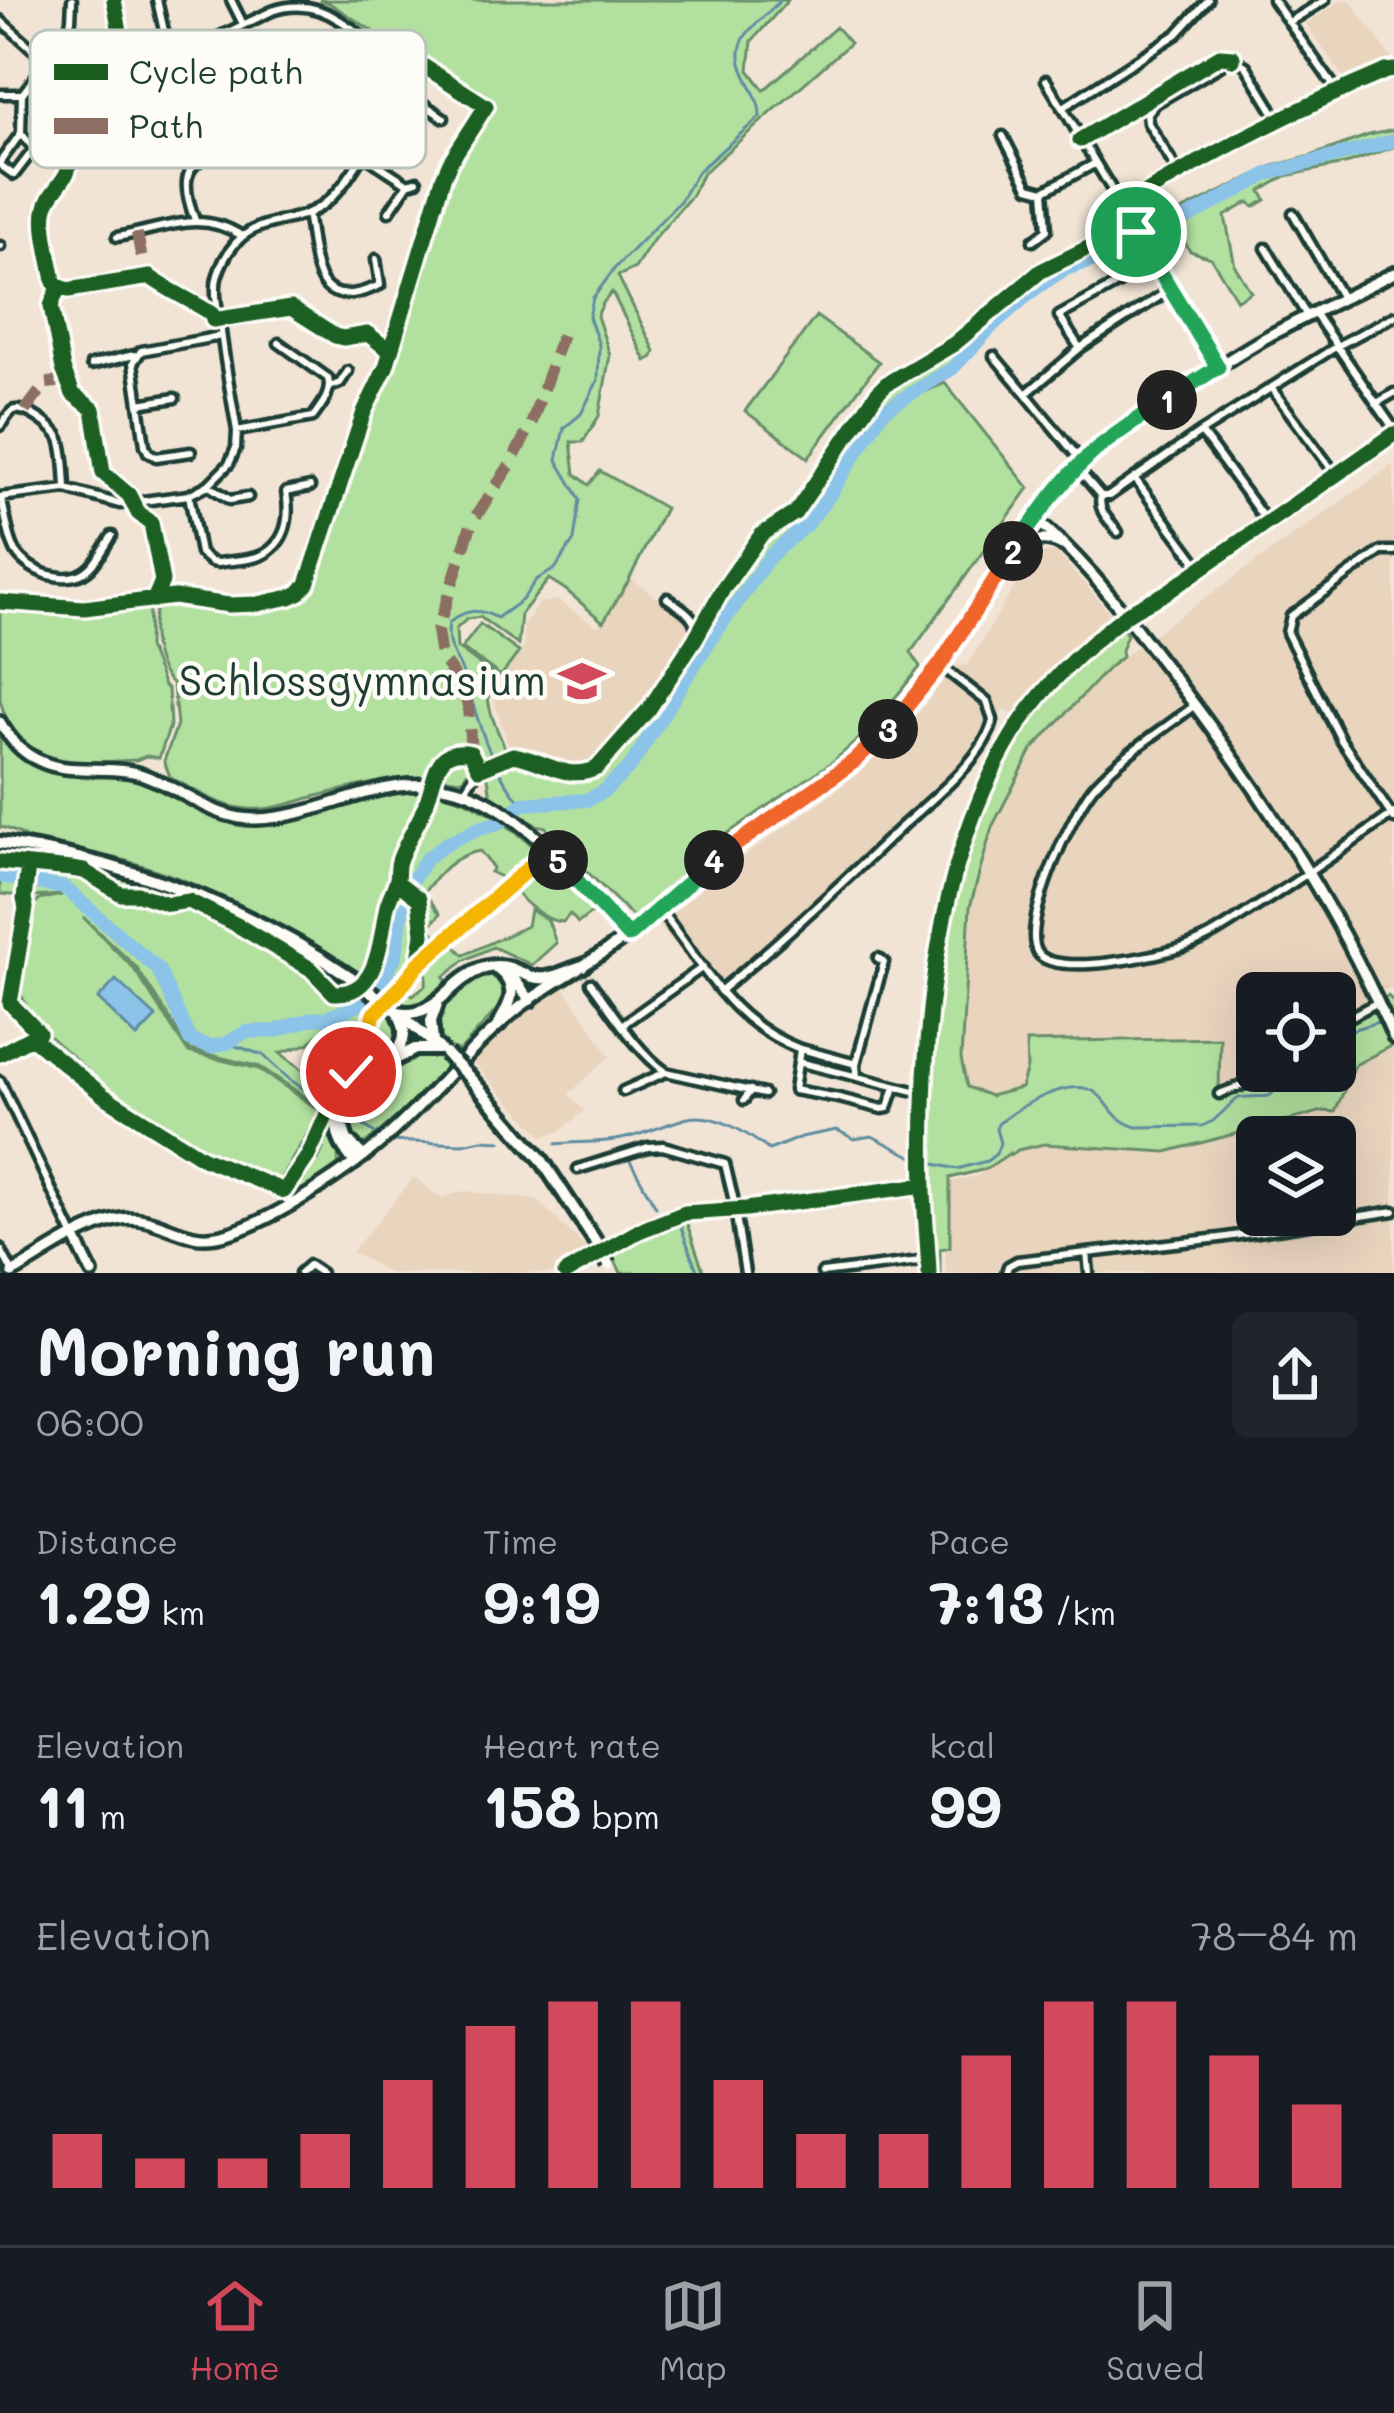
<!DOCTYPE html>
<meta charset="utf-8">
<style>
:root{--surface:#171b24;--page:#20242c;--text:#f1f3f6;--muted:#9ea1a6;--line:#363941;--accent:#d1495b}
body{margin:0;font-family:Mali,sans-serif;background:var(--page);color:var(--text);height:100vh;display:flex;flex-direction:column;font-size:45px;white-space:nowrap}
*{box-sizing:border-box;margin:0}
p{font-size:39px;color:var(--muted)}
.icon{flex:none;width:66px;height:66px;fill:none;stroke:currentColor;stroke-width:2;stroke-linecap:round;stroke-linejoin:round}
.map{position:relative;height:1273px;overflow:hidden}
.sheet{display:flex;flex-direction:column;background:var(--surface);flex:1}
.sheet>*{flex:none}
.tools{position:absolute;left:1236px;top:972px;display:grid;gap:24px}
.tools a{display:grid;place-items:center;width:120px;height:120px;border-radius:18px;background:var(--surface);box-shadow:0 12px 48px #0002;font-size:60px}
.pin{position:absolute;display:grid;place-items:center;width:102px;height:102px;color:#fff;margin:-51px;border:6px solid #fff;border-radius:50%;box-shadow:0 3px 12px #0007}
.km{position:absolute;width:60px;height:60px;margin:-30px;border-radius:50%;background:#222;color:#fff;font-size:33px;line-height:60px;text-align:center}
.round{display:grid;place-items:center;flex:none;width:126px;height:126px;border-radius:18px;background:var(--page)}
.headline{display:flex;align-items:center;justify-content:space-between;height:204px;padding:0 36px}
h1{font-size:66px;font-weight:700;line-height:90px}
.stats{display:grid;grid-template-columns:repeat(3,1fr);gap:18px;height:204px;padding:12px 36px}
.stats div{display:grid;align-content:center}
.stats b{font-size:60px;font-weight:700}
.stats small{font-size:33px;font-weight:400}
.stats p{font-size:33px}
.chart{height:336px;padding:24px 36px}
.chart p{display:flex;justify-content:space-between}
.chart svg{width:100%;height:216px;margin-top:12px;stroke:var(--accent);stroke-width:6}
.tab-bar{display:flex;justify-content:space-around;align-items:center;height:168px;border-top:3px solid var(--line);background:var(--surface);font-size:33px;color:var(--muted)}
.tab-bar a{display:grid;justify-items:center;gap:6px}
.tab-bar .current{color:var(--accent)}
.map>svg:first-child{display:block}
</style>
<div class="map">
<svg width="1394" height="1273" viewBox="0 0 1394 1273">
<rect width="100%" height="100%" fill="#f1e4d5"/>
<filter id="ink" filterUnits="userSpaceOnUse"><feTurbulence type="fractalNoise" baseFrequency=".00833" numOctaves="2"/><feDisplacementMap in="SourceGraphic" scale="24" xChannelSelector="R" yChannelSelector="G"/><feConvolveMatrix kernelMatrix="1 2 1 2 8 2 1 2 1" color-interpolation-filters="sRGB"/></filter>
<g filter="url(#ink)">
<path fill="#e9d4be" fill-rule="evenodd" d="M1342 0H1350L1392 59 1344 78 1306 24Z
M1394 464V988L1383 990 1388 996 1384 997 1394 1022V1273H946L944 1183 976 1176 1018 1150 1030 1146 1045 1144 1166 1152 1323 1111 1335 1112 1355 1065 1389 1045 1335 1025V993H1257V1071H1273L1219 1094V1038L1026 1043 1027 1069 1021 1088 990 1096 968 1088 961 1059 970 907 992 827 1032 750 1109 666ZM1257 1137H1335V1215H1257Z
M1055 551 1111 614 1018 708 1019 718 1002 708 999 728 979 754 825 905 717 997 658 924 726 869 836 791 880 752 919 712 953 668 968 664 1025 569 1037 555Z
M631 579 694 624 672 669 643 709 601 757 588 765 573 768 548 763 509 747 492 693 524 647 523 626 539 603 557 600 598 627Z
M565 988 610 1056 569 1094 584 1111 559 1132 543 1136 471 1061 530 1009Z
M414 1177 441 1198 465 1191 537 1200 589 1251 557 1273H389L352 1252Z"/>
<path fill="#b2e09f" stroke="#688e6a" stroke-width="3" d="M319 0H788L752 41 749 70 764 90 836 27 850 43 703 173 692 195 654 239 635 268 618 276 655 351 653 357 646 361 612 292 603 303 597 316 610 355 599 416 583 442H571L575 474 589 485 600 471 665 508 628 582 603 622 566 590 549 579 521 614 518 645 480 617 467 619 456 629 457 648 493 674C479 702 499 732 510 759L540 767V770C552 775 571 784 585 779 599 773 613 756 625 743 675 683 712 616 758 553L774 533 796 518 884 390 898 378 955 345 1026 283 1059 262 1141 226 1171 216 1273 166 1311 156 1369 135 1394 130V147L1349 163 1286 176 1261 191 1266 200 1254 207 1249 202 1225 216 1235 266 1251 292 1237 300 1211 258 1190 251 1176 230 1136 250 1066 272 995 326 955 373 917 395 945 383 1029 488 911 652 920 667 868 731 835 760 720 839 641 913 633 917 549 834 546 827 537 825 491 797 487 772 473 751 465 754 471 758 473 764 462 780C410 771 363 785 313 797 292 803 270 811 248 809 220 807 194 790 170 777L164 761 177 725 173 685C153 667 147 626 159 601 179 598 197 604 217 606 244 609 291 609 309 586L353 446 397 342 416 271 454 161 489 106 329 3Z
M816 316 879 362 808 458 745 411Z
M8 604 81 611 149 604 148 647 164 686 168 689 170 726 159 758 146 756 136 760C79 764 18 769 0 700V605Z
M480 624 519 652 501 676 462 648Z
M1124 630 1127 635 1121 650 1122 657 1109 667 1032 750 992 827 970 907 961 1059 967 1087 990 1096 1021 1088 1027 1068 1026 1042 1220 1038 1219 1093 1273 1071H1335V1025L1388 996 1394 1002V1044L1355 1065 1335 1112 1323 1111 1166 1152 1044 1144 1018 1150 1011 1155 1010 1153 986 1169 950 1178V1247L940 1249V1273H932C928 1138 926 1001 959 869H962L967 850 965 847C990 778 1024 714 1078 663 1093 649 1105 637 1124 630Z
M0 734C9 746 19 759 33 766 65 781 101 769 134 778 183 792 206 825 263 823 297 822 330 807 362 798 382 793 405 793 426 790L394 872C395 884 390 888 386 900 379 927 380 952 366 977L362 978C288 930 210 883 123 860 97 853 68 852 42 845 27 840 16 829 0 827Z
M434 792C475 799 502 820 533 846 531 862 520 874 505 879L490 872 493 868 480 851C454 855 440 872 424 892L440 914 429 927 441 941 387 995 369 981C385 956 383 930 390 902 393 891 397 883 398 872Z
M0 849C133 875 243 905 352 989L340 991V997L356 992 376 1005 368 1017 321 1033 308 1044 280 1053 332 1091 322 1108 260 1067 190 1050 136 967 83 917 134 969 188 1052 259 1069 321 1111 279 1181 272 1184 197 1148 110 1090 35 1024 16 984 29 907 41 899 62 895 32 897 0 894Z
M542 864 551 866 594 911 578 923 570 914 563 922C547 922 525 904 515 890L521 882Z
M530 910 548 920 556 943 532 965 493 947 463 961 444 977 449 983C429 1003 422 1013 393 1000L402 989 413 995 426 985 427 963 451 942 464 955 527 926Z
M495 972 506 980V999L460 1051C400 1034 459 977 495 972Z
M382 1009C436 1041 352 1072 342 1101 339 1110 333 1128 335 1138 336 1150 340 1152 338 1165L294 1196 289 1195 288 1189 303 1173 311 1158 318 1160 323 1149 317 1145H324L331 1130 325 1127 342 1087 373 1046V1028L377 1014Z
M432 1052 443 1061 446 1068 411 1105 366 1143 352 1141C351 1139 345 1124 345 1122 344 1098 391 1061 412 1054 416 1053 428 1053 432 1052Z
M685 1218 704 1273H621L610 1250Z"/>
<path fill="#8bc3e9" stroke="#608da1" stroke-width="3" d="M116 980 156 1017 137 1037 98 999Z"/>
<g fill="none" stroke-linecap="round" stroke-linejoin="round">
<path stroke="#608da1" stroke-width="3" d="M522 804C489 767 479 722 464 676 456 654 445 650 449 623 465 609 478 608 497 618L522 600 536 580 555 569 574 540 580 499 557 460 564 428 581 414 598 380 599 345 589 317 593 298 615 268 680 201 698 171 760 117C761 88 726 65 746 35 755 22 770 13 780 0
M1335 1035 1381 1021
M227 1043 263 1055 289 1079 323 1102
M347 1115 377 1134
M389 1141 463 1144 482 1140 501 1141
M556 1144C577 1142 600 1143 621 1139 643 1135 663 1125 684 1119 713 1110 747 1133 769 1150L801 1137 837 1130 854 1139 872 1136 921 1161 957 1169 987 1161 996 1154 1000 1143 996 1129 998 1124C1017 1108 1067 1077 1093 1091 1111 1101 1108 1118 1136 1127L1202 1126 1213 1121 1238 1098C1275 1092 1264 1108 1288 1071
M630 1161 656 1207
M681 1227 698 1273"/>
<path stroke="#8bc3e9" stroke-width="14" d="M0 876 65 888 158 969 190 1040 211 1047 227 1043 246 1032 275 1031 311 1019 326 1018 364 1003 381 986 396 954 403 905 409 885 426 859 447 843 479 828 501 822 522 804 587 800 604 791 630 767 707 645 770 556 808 523 827 499 883 411 953 368 995 323 1036 288 1065 269 1129 249 1270 173 1394 141"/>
<defs>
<path id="street" d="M157 0 164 31 196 96 200 98 318 76 328 66 352 28
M231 0 243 24
M1273 0 1338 92
M0 20 72 84 87 89 115 87 272 11C297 2 319 6 341 21 409 64 408 92 364 154 352 171 341 192 324 204 290 230 249 211 224 260 220 268 216 278 216 286 215 298 218 311 220 323 224 359 231 395 237 431L236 448 229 464 208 485 189 495 120 504 66 489 0 497
M1291 21 1325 0
M1046 80 1217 365
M0 94H22
M395 96 416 99 444 118
M1062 108 1177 34 1208 0
M326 111 345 108 351 100 347 79 328 66
M1003 136 1029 187 1044 191 1094 164
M125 157C149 164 171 147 194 162
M0 162 21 133 22 94 65 39 71 20 72 0
M0 165 14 175 34 149 21 133
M1178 172 1148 123 1147 114 1156 103 1229 61H1238L1246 66 1278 119
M1121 208C1206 155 1293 110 1386 71L1394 70
M389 212 408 184
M307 213C316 262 311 317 380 285L376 259
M1293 213 1342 298
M195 220C185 194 178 164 212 156L339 139 408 184 417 181
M117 237C164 229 199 208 242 236
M1033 241 1047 230 1044 191
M0 246H1
M1266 248 1307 316
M1315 314 1394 429
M1079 347 1059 316 1155 263
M994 356 1026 394
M91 365 134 355
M330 387 340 383 348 371
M1272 389 1336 475
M1377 403 1394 393
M139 404 175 398
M0 426C1 425 10 412 12 411 24 404 55 428 60 439 65 453 65 473 66 488
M237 431 313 417C322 404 332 394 328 378L279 343
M1201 432 1266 521
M191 452 156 457 148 452 145 445 133 363 141 351 221 336
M1081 461 1026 394 1080 348 1171 289
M1077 468 1101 496C1097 511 1109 520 1118 532
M1135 479 1201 568
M208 485 230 500 248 497
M189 495 200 553 211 562 218 563C232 560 254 561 266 553 288 539 290 514 286 492L310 487
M1101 496H1109L1201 432 1337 346 1394 316
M1 497C6 515 7 535 16 552 29 573 71 588 91 567 99 559 105 546 112 536
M1394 551H1381L1291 616 1287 633 1341 740 1394 819
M1167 592 1394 434
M1195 705C1163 730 1123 754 1095 785 1074 808 1019 925 1038 953 1055 978 1162 955 1187 946 1210 938 1231 923 1251 910 1300 880 1347 846 1394 813
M465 792C474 769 490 762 513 755 535 758 554 774 577 774 612 773 677 669 695 639 700 617 684 610 667 598
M397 882C404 887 415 894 419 902 427 917 424 946 419 962
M659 909C706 967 726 1020 800 1049L794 1090 839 1098 882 1109 888 1108 895 1087
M591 983C613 1012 636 1051 666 1072L764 1094
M720 991C783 939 839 886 898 830 927 803 985 759 993 720L987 702 940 665
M623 1024 703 967
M1335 1025 1378 1002
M801 1049 856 1064
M0 1054 39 1033
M798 1062 926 1094
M857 1077 856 1064 884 962 878 958
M0 1081 73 1235
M623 1091 666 1072
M1219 1094 1267 1076 1273 1071
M744 1100 751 1090
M578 1169 648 1147 663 1146 725 1164 733 1197 745 1273
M289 1205 285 1188 308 1156 339 1088 368 1050 374 1014 418 965 549 851
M0 1248 12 1271
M300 1273 309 1265 321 1273
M565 1273 639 1231 685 1213 746 1209 924 1185 929 1273
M822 1273 928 1260
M1006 1273 1008 1266 1017 1261 1087 1253
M1089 1273 1087 1253 1220 1238 1394 1211"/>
<path id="secondary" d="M1035 519C1080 555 1116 603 1152 649 1246 769 1333 898 1394 1038
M1016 546C1032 540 1046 536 1062 545
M0 722C9 738 20 752 38 760 69 776 104 764 137 773 179 785 211 820 256 819 329 817 387 767 463 791 527 812 584 886 628 936
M75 1238 92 1273
M12 1273C44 1255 80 1228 116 1220 147 1213 166 1230 194 1236 236 1246 323 1186 356 1162 417 1117 461 1054 520 1007 551 983 587 965 619 942 658 914 690 877 729 849 783 809 841 777 888 729 960 656 999 556 1066 479 1092 449 1125 428 1158 406 1193 383 1228 359 1265 338 1307 315 1351 295 1394 273"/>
<path id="primary" d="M0 843C128 862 245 905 352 978
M496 968C521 986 511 1003 498 1025
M510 974 530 1000
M398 1012C435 1020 449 981 481 969 512 958 522 981 546 978 559 976 571 969 583 966
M399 1013 439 1048
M433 1041 431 1021 437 1004
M392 1061 415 1049H440
M469 1077 541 1159 593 1238
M342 1125 347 1140 363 1156
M355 1162C320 1125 342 1094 376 1067 386 1059 399 1053 403 1040 406 1029 402 1021 398 1012"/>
</defs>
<use href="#street" stroke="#1f3d34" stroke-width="15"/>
<use href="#secondary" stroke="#1f3d34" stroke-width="18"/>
<use href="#primary" stroke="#1f3d34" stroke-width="20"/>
<use href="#street" stroke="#fdfcf7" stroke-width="6"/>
<use href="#secondary" stroke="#fdfcf7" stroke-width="9"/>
<use href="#primary" stroke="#fdfcf7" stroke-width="10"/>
<defs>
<path id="primary-bridge" d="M352 978 394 1009
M446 1054 469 1077
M593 1238 609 1265"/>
</defs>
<use href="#primary-bridge" stroke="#1f3d34" stroke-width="20" stroke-linecap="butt"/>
<use href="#primary-bridge" stroke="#fdfcf7" stroke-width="10"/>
<path stroke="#8d6e63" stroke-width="12" stroke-dasharray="24 12" stroke-linecap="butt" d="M77 130 112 156 120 155 125 157
M137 233 145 276
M25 411 46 383 67 381
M471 753 468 706 463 688 441 657 437 631 472 522 510 465 531 425 562 335"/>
<defs>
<path id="cycleway" d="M1080 140 1220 56 1233 57V60
M58 149 70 158C71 180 48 190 45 211 42 233 51 260 54 282L59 286 51 306 63 369 73 394 93 409 103 473 129 495 138 513 151 523 162 581 154 600
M62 152 103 102V82L118 46 120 32 114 0
M59 286 68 290 150 277C171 292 191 300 212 314L213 320 291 308 335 336 343 338 368 334 391 352
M0 602 84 608 174 597 229 605 258 604 290 597 299 593 307 584 364 412 386 367 443 178 450 162 486 106 400 51 393 47 380 50
M0 862 71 869 84 871 121 894H138L168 904 189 901 237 925 311 969 334 993C380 996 380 937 387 906 389 897 395 888 397 879 398 873 397 867 399 861 406 840 420 822 427 801 436 776 436 745 471 753L479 769 513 755C543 759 566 783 597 768L649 709 695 639 723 589 761 535 795 513 877 393 886 384 954 344 1041 271 1106 239 1130 223 1121 208C1206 155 1293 110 1386 71L1394 70
M31 1037 104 1096 203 1158 284 1191
M0 1054 39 1033 10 1003 26 908 24 899 28 866
M284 1191 308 1156 339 1088 368 1050 374 1014 418 965 423 934 419 899 397 882
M565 1273 639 1231 685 1213 746 1209 924 1185
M929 1273C928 1246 925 1218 924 1191 920 1037 934 854 1020 723 1046 684 1085 647 1122 618 1136 606 1153 601 1169 591 1244 538 1320 487 1394 434"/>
</defs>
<use href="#cycleway" stroke="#fdfcf7" stroke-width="22"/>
<use href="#cycleway" stroke="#1b5e20" stroke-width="15"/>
</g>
</g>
<g fill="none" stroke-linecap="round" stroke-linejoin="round" filter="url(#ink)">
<defs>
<path id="split-1" d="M1136 232 1218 367 1167 400"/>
<path id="split-2" d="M1013 551C1036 517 1060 483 1090 455 1113 434 1141 418 1167 400"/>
<path id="split-3" d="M888 729 940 665 1013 551"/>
<path id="split-4" d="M714 860 853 762 888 729"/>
<path id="split-5" d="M558 860 628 936 714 860"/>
<path id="split-6" d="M399 989 418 965 549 850 558 860"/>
<path id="split-7" d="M351 1072 371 1042 370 1028 374 1014 399 989"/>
</defs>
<use href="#split-1" stroke="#fff" stroke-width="24"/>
<use href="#split-2" stroke="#fff" stroke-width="24"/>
<use href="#split-3" stroke="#fff" stroke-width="24"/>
<use href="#split-4" stroke="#fff" stroke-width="24"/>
<use href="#split-5" stroke="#fff" stroke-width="24"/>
<use href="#split-6" stroke="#fff" stroke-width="24"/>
<use href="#split-7" stroke="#fff" stroke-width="24"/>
<use href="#split-1" stroke="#22a559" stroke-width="15"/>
<use href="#split-2" stroke="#22a559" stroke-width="15"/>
<use href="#split-3" stroke="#f0652b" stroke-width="15"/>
<use href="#split-4" stroke="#f0652b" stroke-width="15"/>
<use href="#split-5" stroke="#22a559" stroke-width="15"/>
<use href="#split-6" stroke="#f5b400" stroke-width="15"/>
<use href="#split-7" stroke="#f5b400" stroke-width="15"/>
</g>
<defs>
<symbol id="school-bare" viewBox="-9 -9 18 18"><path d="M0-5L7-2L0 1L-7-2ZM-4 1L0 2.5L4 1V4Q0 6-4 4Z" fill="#d1495b" stroke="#fdfcf7" stroke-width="2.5" paint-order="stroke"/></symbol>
</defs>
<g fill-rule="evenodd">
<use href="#school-bare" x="549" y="648" width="66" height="66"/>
</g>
<g text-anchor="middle" stroke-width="9" stroke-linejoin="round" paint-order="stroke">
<g font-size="42" fill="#1f3d34" stroke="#fdfcf7" text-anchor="end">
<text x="546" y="696">Schlossgymnasium</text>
</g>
</g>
<rect x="30" y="30" width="396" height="138" rx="18" fill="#fdfcf7" stroke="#bac3bc" stroke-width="3"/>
<rect x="54" y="64" width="54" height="16" fill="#1b5e20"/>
<rect x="54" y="118" width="54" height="16" fill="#8d6e63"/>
<g font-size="33" fill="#1f3d34">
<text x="129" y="84">Cycle path</text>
<text x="129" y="138">Path</text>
</g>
</svg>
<div class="tools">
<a><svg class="icon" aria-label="locate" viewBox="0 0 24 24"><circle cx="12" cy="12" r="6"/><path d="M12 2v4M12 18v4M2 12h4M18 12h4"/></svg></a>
<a><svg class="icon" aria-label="layers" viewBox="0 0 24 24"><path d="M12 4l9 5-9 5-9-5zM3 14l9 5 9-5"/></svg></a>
</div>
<div class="pin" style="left:1136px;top:232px;background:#1e9e55"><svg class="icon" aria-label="arrive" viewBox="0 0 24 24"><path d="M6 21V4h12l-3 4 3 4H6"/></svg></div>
<div class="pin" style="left:351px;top:1072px;background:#d93025"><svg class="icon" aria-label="check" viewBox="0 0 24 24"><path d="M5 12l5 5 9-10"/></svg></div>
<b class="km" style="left:1167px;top:400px">1</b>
<b class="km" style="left:1013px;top:551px">2</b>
<b class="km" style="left:888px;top:729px">3</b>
<b class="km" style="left:714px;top:860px">4</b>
<b class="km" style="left:558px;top:860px">5</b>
</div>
<section class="sheet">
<div class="headline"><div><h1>Morning run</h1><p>06:00</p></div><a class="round"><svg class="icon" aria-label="share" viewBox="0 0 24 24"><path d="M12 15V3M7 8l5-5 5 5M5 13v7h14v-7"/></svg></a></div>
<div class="stats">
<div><p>Distance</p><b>1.29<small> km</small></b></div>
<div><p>Time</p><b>9:19</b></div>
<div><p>Pace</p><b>7:13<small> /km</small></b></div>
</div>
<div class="stats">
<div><p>Elevation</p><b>11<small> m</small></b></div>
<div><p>Heart rate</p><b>158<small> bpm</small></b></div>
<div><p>kcal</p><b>99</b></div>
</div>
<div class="chart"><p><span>Elevation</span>78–84 m</p>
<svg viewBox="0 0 160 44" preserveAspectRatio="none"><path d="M5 44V33M15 44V38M25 44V38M35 44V33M45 44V22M55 44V11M65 44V6M75 44V6M85 44V22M95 44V33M105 44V33M115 44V17M125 44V6M135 44V6M145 44V17M155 44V27"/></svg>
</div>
</section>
<nav class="tab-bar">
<a class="current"><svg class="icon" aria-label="home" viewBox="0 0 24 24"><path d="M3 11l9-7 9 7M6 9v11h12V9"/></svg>Home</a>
<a><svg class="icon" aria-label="map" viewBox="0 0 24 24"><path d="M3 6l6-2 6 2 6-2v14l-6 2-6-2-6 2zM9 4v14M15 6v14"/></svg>Map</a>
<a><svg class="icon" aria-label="saved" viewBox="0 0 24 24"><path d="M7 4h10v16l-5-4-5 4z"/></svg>Saved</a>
</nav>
